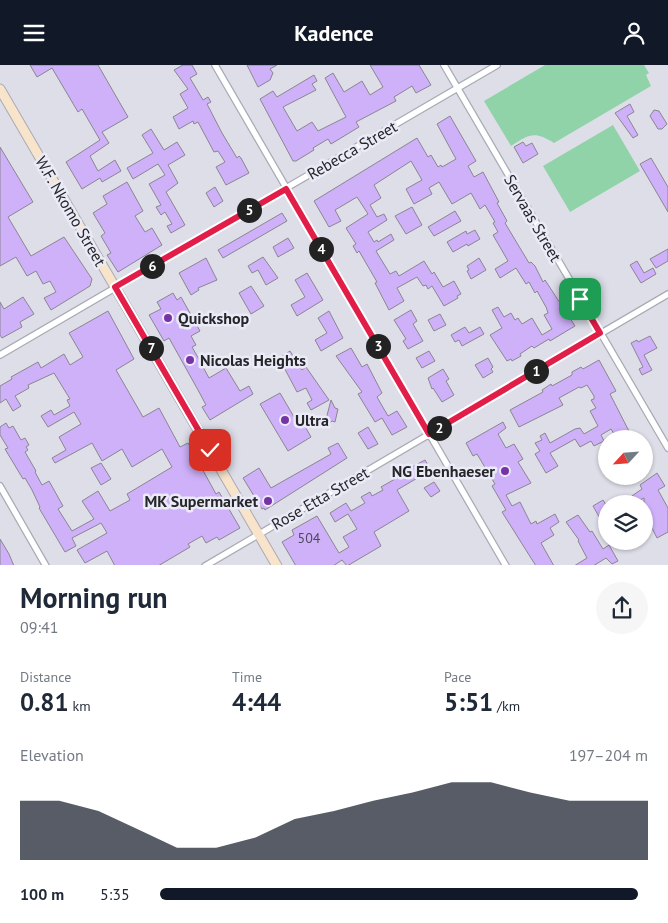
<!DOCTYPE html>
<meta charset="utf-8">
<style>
:root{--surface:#fff;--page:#f6f6f7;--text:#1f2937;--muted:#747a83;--accent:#111827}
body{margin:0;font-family:"PT Sans",sans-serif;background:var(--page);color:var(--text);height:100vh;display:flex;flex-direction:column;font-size:19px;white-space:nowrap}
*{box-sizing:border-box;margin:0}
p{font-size:16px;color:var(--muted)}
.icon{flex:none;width:28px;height:28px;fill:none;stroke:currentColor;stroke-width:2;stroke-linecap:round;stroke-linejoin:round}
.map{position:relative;height:500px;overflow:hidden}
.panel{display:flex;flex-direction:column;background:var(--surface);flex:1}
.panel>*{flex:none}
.needle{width:32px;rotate:244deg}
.controls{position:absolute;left:598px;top:365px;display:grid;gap:10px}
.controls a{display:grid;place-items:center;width:55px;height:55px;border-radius:50%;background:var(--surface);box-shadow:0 1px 4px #0004;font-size:25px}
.pin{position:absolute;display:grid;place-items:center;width:42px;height:42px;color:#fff;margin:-21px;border-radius:10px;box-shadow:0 2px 8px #0006}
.km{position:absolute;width:25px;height:25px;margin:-12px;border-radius:50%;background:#222;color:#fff;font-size:14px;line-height:25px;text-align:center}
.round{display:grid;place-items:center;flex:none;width:52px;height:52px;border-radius:26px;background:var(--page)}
.summary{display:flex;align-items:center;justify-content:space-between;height:85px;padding:0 20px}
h1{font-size:28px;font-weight:800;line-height:38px}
.stats{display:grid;grid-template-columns:repeat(3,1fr);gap:8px;height:85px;padding:5px 20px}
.stats div{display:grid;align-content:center}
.stats b{font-size:25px;font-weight:800}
.stats small{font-size:14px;font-weight:400}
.stats p{font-size:14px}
.chart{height:140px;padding:10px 20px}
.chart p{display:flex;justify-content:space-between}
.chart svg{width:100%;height:90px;margin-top:5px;fill:var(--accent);opacity:.7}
ul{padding:0 20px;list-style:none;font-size:16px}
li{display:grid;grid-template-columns:80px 60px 1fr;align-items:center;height:38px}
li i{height:12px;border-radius:6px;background:var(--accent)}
header{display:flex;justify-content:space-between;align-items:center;height:65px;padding:0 20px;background:var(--accent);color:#fff;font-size:22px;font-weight:800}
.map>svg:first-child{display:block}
</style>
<header><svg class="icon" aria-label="menu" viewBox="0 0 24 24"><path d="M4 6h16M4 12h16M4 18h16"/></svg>Kadence<svg class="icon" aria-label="person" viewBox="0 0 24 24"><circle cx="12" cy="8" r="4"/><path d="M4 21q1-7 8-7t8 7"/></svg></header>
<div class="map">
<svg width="668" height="501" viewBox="0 0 668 501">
<rect width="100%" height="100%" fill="#dedee9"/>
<path fill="#90d3a9" d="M545 0H644L649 8 646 10 651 21 554 78C534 66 530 69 511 81L484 36Z
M613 60 640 106 570 147 543 101Z"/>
<path fill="#cfb1fa" stroke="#898690" d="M30 0H98L128 52 102 67 109 78 90 91 98 106 115 95 121 106 102 117 100 113 82 124 66 97 100 75 82 44 78 47 52 3 37 12Z
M183 0H192L197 9 190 13 203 35 208 32 211 37 207 39 222 68 237 93 239 91 241 93 249 108 226 120 216 102 225 97 218 86 214 87 198 57 194 59 193 56 179 64 173 52 188 43 180 29 188 24 174 5Z
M247 0H277L270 4 273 8 270 15 258 22Z
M370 0H419L431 20 416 28 412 21 394 32 396 36 356 57 359 62 331 79 328 74 313 83 314 85 296 96H293L260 34 273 26 277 32 314 10 317 16 312 19 316 25 283 42 297 66 312 57 318 66 346 52 325 13 333 8 344 27 362 16 370 30 383 22Z
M630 39 634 47 627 51 638 70 633 73 615 48Z
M654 45 659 46 667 59 662 64H658L650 51Z
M450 51 476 96 468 101 474 112 483 107 499 137 497 138 507 156 505 158 529 198 531 197 535 201 543 217 545 215 575 261 550 276 549 274 534 283 532 281 520 289 521 291 512 296 511 294 507 296 490 270 502 263 492 245 498 242 504 252 511 248 515 255 518 253 522 259 532 253 542 270 552 264 544 250 548 248 546 242 537 226 535 228 529 217 526 219 516 203 500 213 495 204 508 196 493 170 498 167 493 158 495 157 485 140 480 144 471 128 452 139 439 117 429 123 432 129 414 139 406 124 422 115 411 96 374 120 381 133 370 140 377 152 384 149 387 155 368 167 374 177 377 175 378 177 391 169 394 175 376 186 390 209 396 206 399 211 424 196 432 209 434 207 443 222 454 216 461 229 457 231 458 233 444 241 432 221 428 224 426 220 423 221 417 212 397 223 404 236 389 245 375 218 377 217 359 186 357 188 353 181 356 179 346 163 368 149 357 132 335 145 341 156 329 162 314 136 417 73 428 92 431 90 438 102 441 100 442 102 456 94 437 59Z
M151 64 164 85 177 77 185 90 168 100 178 118 166 127 185 160 171 168 167 161 172 159 165 147 161 150 156 142 161 140 149 119 165 110 158 99 133 114 127 103 153 88 142 70Z
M523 77 526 81 532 78 538 89 523 98 514 82Z
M0 82 33 137 8 152 31 191 64 172 92 214 90 221 51 245 44 233 56 227 50 216 43 219 36 206 27 211 16 192 0 201Z
M651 93 668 122V147L640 99Z
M127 117 143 146 135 151 145 167 152 163 162 180 118 207 107 190 111 188 101 171 105 168 93 148 107 139 103 131Z
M215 122 223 136 214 142 206 128Z
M412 142 422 160 406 169 395 151Z
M455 146 461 156 434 171 428 162Z
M282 148 287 156 223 193 218 185Z
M475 165 480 174 468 181 467 179 453 187 447 177 466 166 467 169Z
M288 173 294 183 278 192 273 182Z
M668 184V196L656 203 650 194Z
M263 192 278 213 266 220 258 205 252 208 248 201Z
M206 193 217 215 198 223 199 225 191 230 179 208Z
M479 193 486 205 471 214 467 206 469 205 467 201Z
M637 196 644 208 653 203 656 209 641 218 630 200Z
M307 208 323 235 297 251 291 240 305 232 295 215Z
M251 221 264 241 251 249 239 228Z
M173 228 177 235 181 232 200 266 191 271 196 280 192 282 200 296 205 294 208 299 203 302 209 313 226 303 240 326 249 321 253 329 210 355 202 342 206 340 198 325 169 273 164 276 149 250 161 244 157 237Z
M23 232 34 249 20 257 22 262 2 273 0 270V237L4 244Z
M411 245 417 256 413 259 423 276 408 284 403 276 406 274 394 255Z
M108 246 134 294 116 305 143 352 159 343 180 382 188 378 216 429 219 427 240 463 219 475 217 472 206 478 202 471 188 479 190 482 158 501H115L107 486 85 498 77 485 107 468 101 458 72 473 76 481 65 487 39 443 40 442 32 425 25 413 23 414 5 384 8 383 0 370V362L6 358 9 363 13 361 21 375 25 373 29 380 26 382 28 385 25 387 36 406 35 407 42 420 49 416 63 441 58 444 72 466 94 454 82 436 98 426 110 446 130 435 127 429 172 402 162 384 132 402 122 384 102 396 92 378 55 398 52 393 66 385 59 372 81 359 74 347 48 362 41 351 51 345 54 350 70 341 67 335 70 334 54 308 28 320 29 323 15 331 21 341 13 346 6 334 0 338V321L12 314 11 312 38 297 41 303 64 289 70 300 83 292 69 268Z
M329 246 343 273 321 286 315 275 327 268 318 253Z
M440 249 446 260 434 266 428 255Z
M465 262 469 268 480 262 484 269 462 281 459 275 455 277 451 270Z
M650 271 657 283 644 290 652 305 642 310 639 304 643 302 631 278 637 275 638 277Z
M351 283 362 302 367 299 382 328 377 332 388 351 397 346 407 362 392 370 382 353 375 357 358 329 362 327 336 291Z
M290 286 302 305 306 302 329 335 311 345 307 338 312 335 306 323 297 327 279 293Z
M429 286 435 296 422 303 416 293Z
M488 293 493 302 491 304 493 307 483 313 475 300Z
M599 295 616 326 610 329 633 374H617L611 364 601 370 604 376 594 381 591 376 580 382 575 374 550 388 558 401 546 408 535 389 540 386 535 378 542 375 540 371 545 368 550 378 575 364 580 363 584 369 598 361 590 346 596 343 591 335 594 334V331L587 320 581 323 579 322 559 333 563 340 519 362 510 345 543 327 542 325 551 319 552 321 572 310V307L581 302 583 304Z
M443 304 449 314 446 316 454 330 442 337 433 323 432 324 428 313Z
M280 328 294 352 298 349 311 372 288 386 260 339Z
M331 335 335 343 338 344 335 357 332 356 324 362Z
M503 357 506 363 498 369 506 383 514 379 523 394 518 397 531 418 506 430 512 441 520 437 531 459 536 456 537 459 555 449 559 457 550 463 554 470 541 478 554 501H536L502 447 506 445 492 421 495 419 477 389 473 391 466 378Z
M368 362 378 379 368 384 358 368Z
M338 378 347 393 265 445 264 443 262 444 243 413 259 403 271 423 331 389 328 383Z
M425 395 431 405 397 425 409 446 374 467 381 481 347 501 342 495 333 501H296L282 477 294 470 292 465 317 451 339 488 349 482 343 472 357 464 348 449 335 457 330 448 346 438 351 446 365 438 361 432 370 427 372 431 383 425 381 422 395 414 393 412Z
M101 398 111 414 101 420 91 403Z
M657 408 665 421 658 425 668 443V467L657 473 651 461 644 465V433L632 439 629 433 642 424 640 420Z
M434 417 440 426 431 432 424 423Z
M603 435 606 440V455L602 457 593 441Z
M578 450 590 467 592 466 603 484 609 480 618 496 612 499 606 493 593 501H574L587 493 578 476 579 475 566 457Z
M0 474 9 489 14 501H0Z"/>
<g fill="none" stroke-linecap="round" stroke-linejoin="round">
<defs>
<path id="street" d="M215 0 506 501
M444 0 668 383
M0 290 497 0
M0 421 46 501
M205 501 668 229"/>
<path id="secondary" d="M0 24 277 501"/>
</defs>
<use href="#street" stroke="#aaaab5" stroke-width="8"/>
<use href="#secondary" stroke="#aaaab5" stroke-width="11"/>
<use href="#street" stroke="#fff" stroke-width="5.5"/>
<use href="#secondary" stroke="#f8e4ca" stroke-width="9"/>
</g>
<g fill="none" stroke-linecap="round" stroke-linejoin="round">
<defs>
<path id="route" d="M210 385 115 222 286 124 429 369 600 268 580 234"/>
</defs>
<use href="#route" stroke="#fff" stroke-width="10"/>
<use href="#route" stroke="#e11d48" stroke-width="6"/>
</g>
<g fill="#7732a6" stroke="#ebebf7" stroke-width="2">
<circle cx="168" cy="253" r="5"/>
<circle cx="190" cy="295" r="5"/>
<circle cx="285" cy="355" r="5"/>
<circle cx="505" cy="406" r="5"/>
<circle cx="268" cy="436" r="5"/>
</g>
<g text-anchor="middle" stroke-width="5" stroke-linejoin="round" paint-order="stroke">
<g font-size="14" fill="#50495e">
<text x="309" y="478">504</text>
</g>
<g font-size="16" fill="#26262a" stroke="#ebebf7">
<text transform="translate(352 85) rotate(-30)" y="6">Rebecca Street</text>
<text transform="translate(71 146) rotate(60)" y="6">W.F. Nkomo Street</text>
<text transform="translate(533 153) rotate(60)" y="6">Servaas Street</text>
<text transform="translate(320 433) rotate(-30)" y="6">Rose Etta Street</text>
</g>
<g font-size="16" font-weight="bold" fill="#26262a" stroke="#ebebf7" text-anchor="start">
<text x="178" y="259">Quickshop</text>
<text x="200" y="301">Nicolas Heights</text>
<text x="295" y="361">Ultra</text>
<text x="495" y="412" text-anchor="end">NG Ebenhaeser</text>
<text x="258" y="442" text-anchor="end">MK Supermarket</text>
</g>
</g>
</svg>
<div class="controls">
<a><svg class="needle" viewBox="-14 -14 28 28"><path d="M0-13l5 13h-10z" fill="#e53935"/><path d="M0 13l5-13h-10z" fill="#747a83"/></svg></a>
<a><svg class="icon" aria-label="layers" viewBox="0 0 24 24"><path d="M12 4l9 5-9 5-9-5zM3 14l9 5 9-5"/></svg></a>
</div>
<div class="pin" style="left:580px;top:234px;background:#1e9e55"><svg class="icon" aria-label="arrive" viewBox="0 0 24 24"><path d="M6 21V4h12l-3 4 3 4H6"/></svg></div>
<div class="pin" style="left:210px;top:385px;background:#d93025"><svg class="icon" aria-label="check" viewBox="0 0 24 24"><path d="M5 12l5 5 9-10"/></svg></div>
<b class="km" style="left:536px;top:306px">1</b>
<b class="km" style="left:439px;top:363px">2</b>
<b class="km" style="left:378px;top:281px">3</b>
<b class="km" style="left:321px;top:184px">4</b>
<b class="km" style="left:249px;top:145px">5</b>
<b class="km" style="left:152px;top:201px">6</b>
<b class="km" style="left:151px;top:283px">7</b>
</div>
<section class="panel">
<div class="summary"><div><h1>Morning run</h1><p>09:41</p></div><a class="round"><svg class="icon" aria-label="share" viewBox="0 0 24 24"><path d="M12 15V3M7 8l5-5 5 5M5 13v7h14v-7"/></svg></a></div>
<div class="stats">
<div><p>Distance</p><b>0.81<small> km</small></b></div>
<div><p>Time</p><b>4:44</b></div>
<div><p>Pace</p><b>5:51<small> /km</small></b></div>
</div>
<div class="chart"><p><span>Elevation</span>197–204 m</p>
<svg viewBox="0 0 160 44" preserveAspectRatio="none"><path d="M0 44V15L10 15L20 20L30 29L40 38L50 38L60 33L70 24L80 20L90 15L100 11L110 6L120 6L130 11L140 15L150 15L160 15V44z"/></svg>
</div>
<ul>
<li><b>100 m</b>5:35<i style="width:98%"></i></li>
</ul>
</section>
